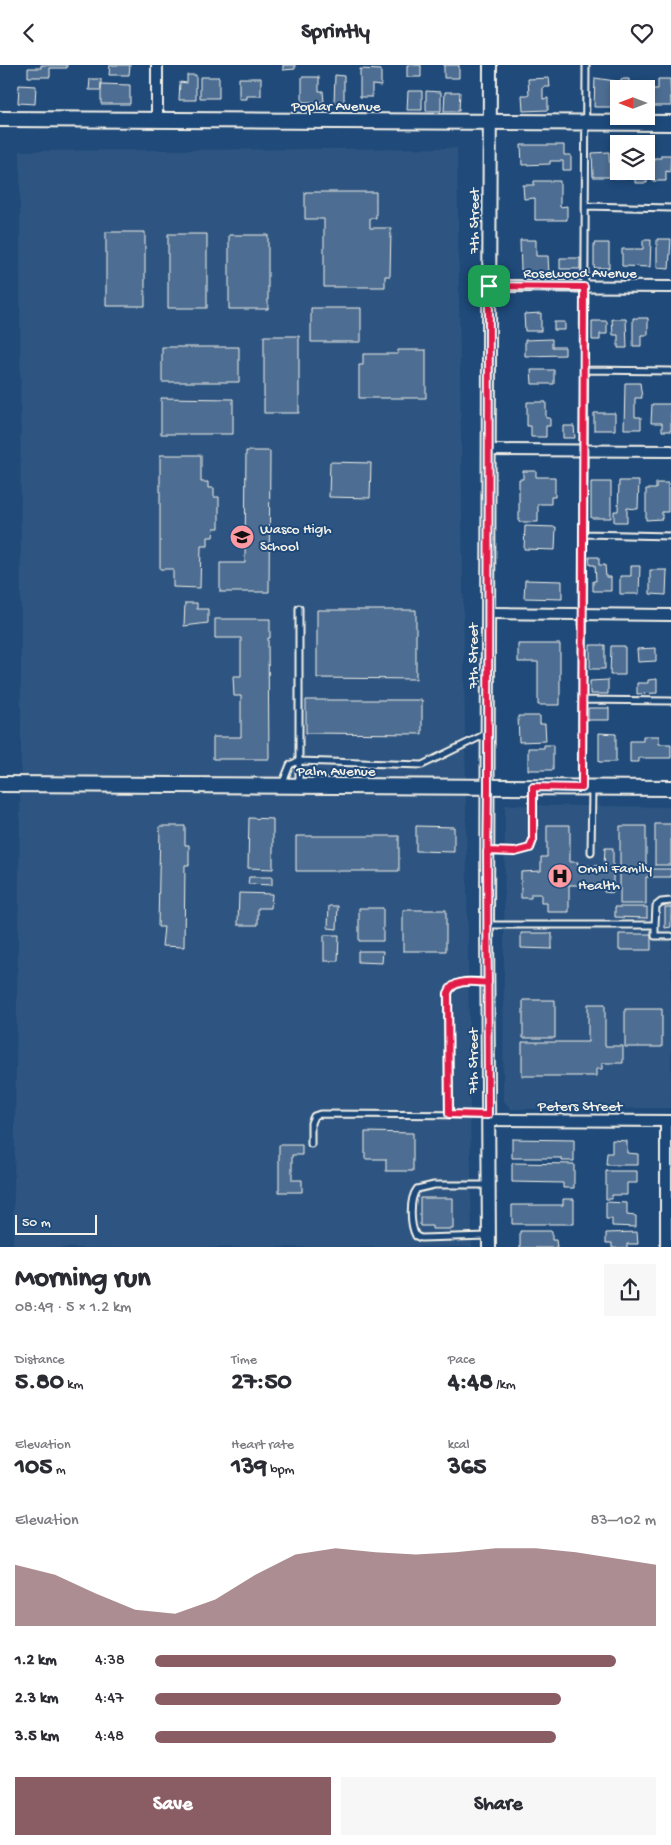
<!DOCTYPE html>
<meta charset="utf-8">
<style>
:root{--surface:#fff;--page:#f7f7f7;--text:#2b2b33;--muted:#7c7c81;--accent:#8a5d65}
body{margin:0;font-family:"Gochi Hand",sans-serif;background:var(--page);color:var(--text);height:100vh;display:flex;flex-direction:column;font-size:19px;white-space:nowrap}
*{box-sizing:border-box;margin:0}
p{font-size:16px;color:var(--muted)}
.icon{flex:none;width:28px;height:28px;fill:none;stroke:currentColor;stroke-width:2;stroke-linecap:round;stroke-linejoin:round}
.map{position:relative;height:1182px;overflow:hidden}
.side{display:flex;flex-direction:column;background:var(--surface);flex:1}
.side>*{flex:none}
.needle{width:32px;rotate:270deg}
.controls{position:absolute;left:610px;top:15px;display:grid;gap:10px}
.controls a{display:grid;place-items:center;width:45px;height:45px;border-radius:0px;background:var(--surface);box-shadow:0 2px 8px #0003;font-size:25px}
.scale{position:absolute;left:15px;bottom:12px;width:82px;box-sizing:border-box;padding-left:5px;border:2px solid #f4f1e8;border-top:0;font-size:14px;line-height:18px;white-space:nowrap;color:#f4f1e8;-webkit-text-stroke:4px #1f4a7a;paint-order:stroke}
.pin{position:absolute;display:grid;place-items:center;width:42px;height:42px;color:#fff;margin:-21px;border-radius:10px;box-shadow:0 2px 8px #0006}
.round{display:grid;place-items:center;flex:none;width:52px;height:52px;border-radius:0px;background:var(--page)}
.headline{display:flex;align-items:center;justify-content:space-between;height:85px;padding:0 15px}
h1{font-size:28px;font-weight:700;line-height:38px}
.figures{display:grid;grid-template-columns:repeat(3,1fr);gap:8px;height:85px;padding:5px 15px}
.figures div{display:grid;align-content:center}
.figures b{font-size:25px;font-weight:700}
.figures small{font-size:14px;font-weight:400}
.figures p{font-size:14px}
.chart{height:140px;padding:10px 15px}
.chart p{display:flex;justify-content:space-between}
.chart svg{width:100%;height:90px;margin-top:5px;fill:var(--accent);opacity:.7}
.button{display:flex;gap:10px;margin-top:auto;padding:10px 15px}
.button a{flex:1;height:58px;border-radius:0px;background:var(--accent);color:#fff;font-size:20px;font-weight:700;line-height:58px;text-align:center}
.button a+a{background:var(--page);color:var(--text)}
ul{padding:0 15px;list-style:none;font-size:16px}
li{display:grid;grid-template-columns:80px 60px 1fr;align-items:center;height:38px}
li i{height:12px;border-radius:6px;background:var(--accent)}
header{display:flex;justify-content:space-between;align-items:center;height:65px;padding:0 15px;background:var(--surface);font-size:22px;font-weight:700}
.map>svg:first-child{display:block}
</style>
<header><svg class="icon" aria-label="back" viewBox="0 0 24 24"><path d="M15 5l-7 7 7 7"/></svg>Sprintly<svg class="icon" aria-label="heart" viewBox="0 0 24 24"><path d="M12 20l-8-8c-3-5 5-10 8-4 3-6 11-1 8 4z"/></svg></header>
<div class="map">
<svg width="671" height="1183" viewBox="0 0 671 1183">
<rect width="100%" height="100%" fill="#1f4a7a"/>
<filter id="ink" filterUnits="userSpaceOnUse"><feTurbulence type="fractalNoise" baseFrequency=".02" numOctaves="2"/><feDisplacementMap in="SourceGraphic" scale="10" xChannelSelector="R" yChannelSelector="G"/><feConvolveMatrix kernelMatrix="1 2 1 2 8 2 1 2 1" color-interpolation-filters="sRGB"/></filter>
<g filter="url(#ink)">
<path fill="#2d5581" d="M457 83 472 1182 13 1183 21 687 20 86Z
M505 740 671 742V1043L511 1044 503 1035Z"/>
<path fill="#4d6e92" stroke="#f4f1e8" d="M41 0H67V3H50V12H28V3H41Z
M110 0H130L129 10H109Z
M283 0H295V4L283 5Z
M407 0H421V12H407Z
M444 0H459V13H444Z
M360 4 381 5V21L372 20V32H360Z
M187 10H196V35H179L180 17 187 18Z
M335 10 344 11V38H334Z
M200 12H219V33H200Z
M302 12H319V26H323L324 37H302Z
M239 13H261V31H247V34H239Z
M549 13 550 22H543V34L548 33V45L523 46 522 30H529L528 14Z
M595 13 615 16 614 42H594Z
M90 14H101V25H89Z
M621 14H629V21H644V24H621Z
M658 14H670L671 41H651V24H658Z
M101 19 130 20V39H101Z
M19 20 36 21 35 39 18 38Z
M408 26H422V45H407Z
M426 26 441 27V46H426Z
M445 27H460L459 46H444Z
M521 80H564V90H571V105H563V96H550V99L522 100Z
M615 85H619V106H631V113H615Z
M647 85V118H635V106H646Z
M609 87 610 112H593L592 88Z
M661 90H671L670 107 666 106V116H653L654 93H661Z
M534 116H560V142L567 141V155H535V133L524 134 523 120H534Z
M305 127H376V153H370V163H391L390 211H385V222H324V154H305Z
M106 167H145V241H106Z
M168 169H207V243H168Z
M229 170H268V244H229Z
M657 174H671L669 204 657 203Z
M520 175H536V191H548L549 209 527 210V205H521Z
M643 175H651L650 202 622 201V184H643Z
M594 178H609V203H594Z
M560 193H580V204H560Z
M311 243H361V277H311Z
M541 248V266H525L524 249Z
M633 253H648V270H641V281H633Z
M612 254H626L627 283H618V270H613Z
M592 256H607V269H600V275H592Z
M554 257H565V265H554Z
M264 271H299V348H264Z
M552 274V282H565V290L525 291V275Z
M162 282H239V317H162Z
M398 285H426V333H359V300H363V289H398Z
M531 305H554V319H532Z
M625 318H640L642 333H635V352H641V364H624Z
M161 333 233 334V369H161Z
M527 337H546V353H550V361H546V372H531V361H527Z
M652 339H671V366H662V358H651Z
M594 348H615V365H594Z
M563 361H574L575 373H563Z
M246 386H270L269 527H220V498H245Z
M160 390H201V417H208V423H214V432H219V463H214L213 472H208V481H201L200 523 173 522V504H160Z
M330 397 371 398 370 433 329 432Z
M523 406H536V412H555V432H551V439H538V457H519V414H523Z
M619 416H639L638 444 627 443V457H614V446H618Z
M591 417H611V453H591Z
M656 418H668V447H662V454L646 455V424H656Z
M525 461 556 462 555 485 524 484Z
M589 492H599V500H605L606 512H611V526H593V516H596L595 500H590Z
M631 501H640L639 529H620V511H631Z
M650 505H667L666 530 650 529Z
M525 515 562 516V534L524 533Z
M185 538H197V544H208V558L184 561Z
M317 545H416V614L317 613Z
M215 554H270V573H268L269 694H213V672H241V631H234L233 611H241V573H215Z
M518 579H560V640H538V597H518Z
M590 580H605V604H590Z
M611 581H625V610H610Z
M656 583V596L638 597 637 584Z
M657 614V628L637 629V618H648V615Z
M608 615V629H590V616Z
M306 635H422V669L306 668Z
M588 643H609V655H588Z
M518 651H540V659H545L546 676 519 677Z
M599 668 616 669V697H599Z
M643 671H659V679H671V693H639V697H630V676H643Z
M544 680H553V705H528V683H544Z
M249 753 273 754V804L248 803Z
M655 759H671V800H655Z
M547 760H570V797H578L577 800 604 801 605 783H613V828L604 827V820H569V847H547V838H541V829H531V833H521V807L541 806V792H547Z
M160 761H185V780H189V800H185L184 882 162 881 164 862H158Z
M416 761 454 762V787L416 786Z
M620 761H646V804H671V812H646V839H620Z
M296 771H399V806H296Z
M249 812H272V820L248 819Z
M239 828 272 829 271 843H258V860H238Z
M329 841H338L337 864 328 863Z
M615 842H647V853L615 852Z
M665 842H671V862L665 863Z
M359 843H383V876H359Z
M403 845H446V886H403Z
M521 868H552V884L521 883Z
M619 869H651V885H619Z
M324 870H339L338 896H324Z
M358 886H383L382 898 358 897Z
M523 935H555V973H523Z
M588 939H605V981H623V998H602V1004H596V1011H522V977H588Z
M625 944H662V982H625Z
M365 1067 413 1068V1106H386V1094H365Z
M512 1074 574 1075V1096H562V1093H512Z
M612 1075 627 1076V1088L638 1089V1100H606L607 1088H612Z
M279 1080H302V1090H292V1115H302V1127H279Z
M512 1098 574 1099V1123H563V1118L512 1117Z
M606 1106H637V1118H627V1130H612V1134H606Z
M420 1133H453V1164H432V1161H420Z
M563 1134H574V1159H512V1140H563Z
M606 1137 627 1138V1150L636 1151V1162L612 1161V1154H606Z
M520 1166H552V1175H556L557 1183H520Z
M637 1167 638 1179H627V1183H612V1178H606V1168Z"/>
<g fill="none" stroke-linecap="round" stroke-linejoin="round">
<defs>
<path id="service" d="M585 141 671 143
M584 305 671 306
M584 469 671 471
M583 635 671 636
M282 720 290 700 298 696 422 700 486 669
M299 720V543
M582 722 586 0
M488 786 515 787 530 783 533 775V722
M591 787 592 725
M487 860H655V871H671
M655 860 656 841 661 837 671 836
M449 1049 448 929C453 913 473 917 486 917
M311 1079V1058L314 1051 320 1049 488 1050
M488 1120H434L417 1124C409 1134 410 1160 416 1171L421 1173 488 1171"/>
<path id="minor" d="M157 55V0
M489 221 671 222
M489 385 671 386
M488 548 671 550
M488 1055 671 1056
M666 1056V1183"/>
<path id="tertiary" d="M489 1183 487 860 490 0"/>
<path id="secondary" d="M0 54 671 58
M0 719 671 723"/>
</defs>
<use href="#service" stroke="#f4f1e8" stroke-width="9"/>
<use href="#minor" stroke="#f4f1e8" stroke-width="14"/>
<use href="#tertiary" stroke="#f4f1e8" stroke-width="16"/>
<use href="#secondary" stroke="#f4f1e8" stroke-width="18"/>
<use href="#service" stroke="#1f4a7a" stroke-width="5"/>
<use href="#minor" stroke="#1f4a7a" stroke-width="10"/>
<use href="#tertiary" stroke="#1f4a7a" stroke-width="12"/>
<use href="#secondary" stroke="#1f4a7a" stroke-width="14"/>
</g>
</g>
<g fill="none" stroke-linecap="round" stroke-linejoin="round" filter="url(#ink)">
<defs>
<path id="route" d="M489 221 488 722C487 787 487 852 488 918 475 917 453 913 448 928L449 1049 488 1050C488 962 487 874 487 786L515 787 530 783 533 775V722L582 723 584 222 489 221"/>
</defs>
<use href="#route" stroke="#fff" stroke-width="10"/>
<use href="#route" stroke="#e11d48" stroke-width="6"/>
</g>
<defs>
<symbol id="school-disc" viewBox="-11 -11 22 22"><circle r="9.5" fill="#ff9aa2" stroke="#1f4a7a"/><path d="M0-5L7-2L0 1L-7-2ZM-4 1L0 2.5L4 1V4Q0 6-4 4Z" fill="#111"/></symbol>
<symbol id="hospital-disc" viewBox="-11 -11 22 22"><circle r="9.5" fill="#ff9aa2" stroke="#1f4a7a"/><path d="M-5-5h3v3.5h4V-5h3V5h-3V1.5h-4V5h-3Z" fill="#111"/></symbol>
</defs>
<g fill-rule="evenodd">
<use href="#school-disc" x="228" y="458" width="28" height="28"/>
<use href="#hospital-disc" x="546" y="797" width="28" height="28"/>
</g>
<g text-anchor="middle" stroke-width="4" stroke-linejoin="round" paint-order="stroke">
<g font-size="15" fill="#f4f1e8" stroke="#1f4a7a">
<text x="336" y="45">Poplar Avenue</text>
<text transform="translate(473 156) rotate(-90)" y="5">7th Street</text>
<text x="580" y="212">Rosewood Avenue</text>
<text transform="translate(472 591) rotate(-90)" y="5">7th Street</text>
<text x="336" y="710">Palm Avenue</text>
<text transform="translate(472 996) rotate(-90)" y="5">7th Street</text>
<text x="580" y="1045">Peters Street</text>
</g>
<g font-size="15" fill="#f4f1e8" stroke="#1f4a7a" text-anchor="start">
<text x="260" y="468">Wasco High<tspan x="260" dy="17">School</tspan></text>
<text x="578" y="807">Omni Family<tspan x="578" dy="17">Health</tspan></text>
</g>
</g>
</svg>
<div class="controls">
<a><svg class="needle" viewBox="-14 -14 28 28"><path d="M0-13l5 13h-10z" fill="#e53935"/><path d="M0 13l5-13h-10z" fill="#7c7c81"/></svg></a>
<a><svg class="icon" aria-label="layers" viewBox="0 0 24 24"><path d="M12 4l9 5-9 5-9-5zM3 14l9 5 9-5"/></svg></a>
</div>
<div class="scale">50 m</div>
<div class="pin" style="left:489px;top:221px;background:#1e9e55"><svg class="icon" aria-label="arrive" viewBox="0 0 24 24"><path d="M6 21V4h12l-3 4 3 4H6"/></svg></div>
</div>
<section class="side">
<div class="headline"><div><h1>Morning run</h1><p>08:49 · 5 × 1.2 km</p></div><a class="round"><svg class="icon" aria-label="share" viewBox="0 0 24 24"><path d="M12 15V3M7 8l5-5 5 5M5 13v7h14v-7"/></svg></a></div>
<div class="figures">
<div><p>Distance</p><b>5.80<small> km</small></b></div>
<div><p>Time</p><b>27:50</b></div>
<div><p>Pace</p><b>4:48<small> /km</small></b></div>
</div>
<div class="figures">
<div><p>Elevation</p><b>105<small> m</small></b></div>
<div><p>Heart rate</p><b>139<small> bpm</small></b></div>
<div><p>kcal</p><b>365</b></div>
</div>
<div class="chart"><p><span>Elevation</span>83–102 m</p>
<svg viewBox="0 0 160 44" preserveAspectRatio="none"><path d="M0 44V14L10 19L20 28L30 36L40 38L50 31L60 19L70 9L80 6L90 8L100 9L110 8L120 6L130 6L140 8L150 11L160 14V44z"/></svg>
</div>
<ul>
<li><b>1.2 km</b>4:38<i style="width:92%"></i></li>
<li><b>2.3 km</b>4:47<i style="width:81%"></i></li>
<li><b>3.5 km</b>4:48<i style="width:80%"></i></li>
</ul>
<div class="button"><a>Save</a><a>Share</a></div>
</section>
